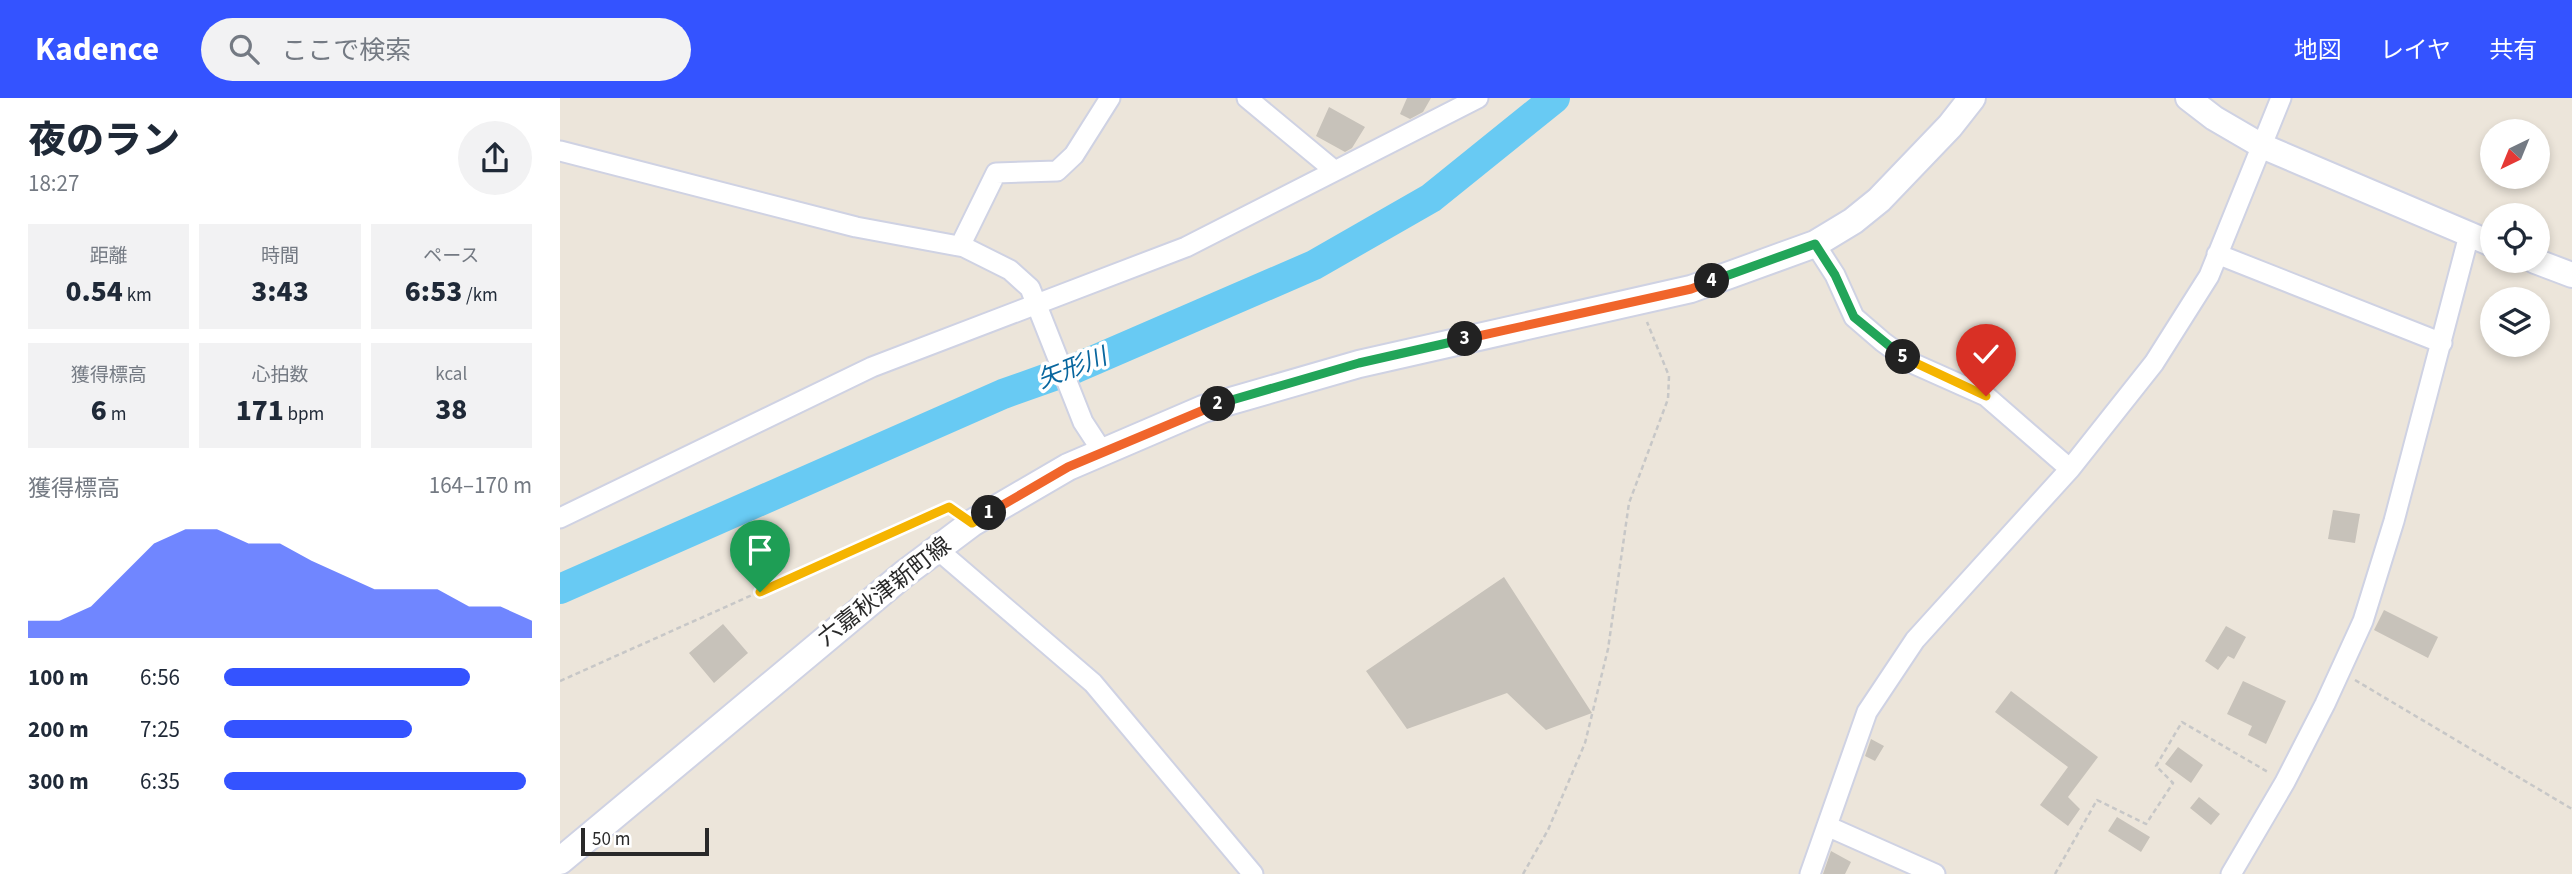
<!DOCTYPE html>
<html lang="ja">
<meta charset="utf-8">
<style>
:root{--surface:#fff;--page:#f2f2f3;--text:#1f2937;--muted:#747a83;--accent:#3453ff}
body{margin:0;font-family:"Source Sans 3","Noto Sans JP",sans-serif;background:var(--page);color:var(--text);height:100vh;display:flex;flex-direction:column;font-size:26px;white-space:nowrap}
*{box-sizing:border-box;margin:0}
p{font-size:23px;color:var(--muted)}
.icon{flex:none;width:38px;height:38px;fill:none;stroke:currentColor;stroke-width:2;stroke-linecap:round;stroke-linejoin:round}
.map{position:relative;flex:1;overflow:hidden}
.details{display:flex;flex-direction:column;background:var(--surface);width:560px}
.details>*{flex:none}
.needle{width:46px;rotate:223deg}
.fabs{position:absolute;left:1920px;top:21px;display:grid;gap:14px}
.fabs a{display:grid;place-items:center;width:70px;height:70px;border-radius:50%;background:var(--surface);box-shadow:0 4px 10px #0003;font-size:35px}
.scale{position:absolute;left:21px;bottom:18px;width:128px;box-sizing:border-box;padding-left:7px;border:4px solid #292929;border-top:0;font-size:19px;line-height:24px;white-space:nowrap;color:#292929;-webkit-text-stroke:5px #fff;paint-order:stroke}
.pin{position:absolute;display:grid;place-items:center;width:60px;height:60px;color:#fff;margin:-72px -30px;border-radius:50% 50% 50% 0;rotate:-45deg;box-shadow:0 0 7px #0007}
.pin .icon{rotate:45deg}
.km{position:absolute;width:35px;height:35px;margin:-18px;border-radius:50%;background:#222;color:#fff;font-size:19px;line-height:35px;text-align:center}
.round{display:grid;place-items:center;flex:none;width:74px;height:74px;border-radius:37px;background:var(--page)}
.head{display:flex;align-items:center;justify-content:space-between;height:119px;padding:0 28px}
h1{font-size:38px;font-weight:800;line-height:52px}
.figures{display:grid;grid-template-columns:repeat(3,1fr);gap:10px;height:119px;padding:7px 28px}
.figures div{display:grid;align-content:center;border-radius:0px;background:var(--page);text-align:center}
.figures b{font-size:30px;font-weight:800}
.figures small{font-size:19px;font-weight:400}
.figures p{font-size:19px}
.chart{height:196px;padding:14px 28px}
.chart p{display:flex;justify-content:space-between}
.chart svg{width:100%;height:126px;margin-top:7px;fill:var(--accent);opacity:.7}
ul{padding:0 28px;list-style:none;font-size:23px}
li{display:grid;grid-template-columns:112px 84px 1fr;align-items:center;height:52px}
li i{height:18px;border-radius:9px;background:var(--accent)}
header{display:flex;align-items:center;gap:42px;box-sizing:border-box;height:98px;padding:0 35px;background:var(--accent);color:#fff}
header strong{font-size:33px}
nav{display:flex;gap:38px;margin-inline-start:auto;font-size:24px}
.search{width:490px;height:63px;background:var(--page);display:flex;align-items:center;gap:18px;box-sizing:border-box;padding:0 24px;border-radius:38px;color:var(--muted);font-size:26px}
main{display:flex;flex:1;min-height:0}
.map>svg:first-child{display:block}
</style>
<header>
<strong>Kadence</strong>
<div class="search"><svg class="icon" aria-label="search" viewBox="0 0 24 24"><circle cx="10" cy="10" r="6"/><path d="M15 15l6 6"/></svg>ここで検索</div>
<nav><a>地図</a><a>レイヤ</a><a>共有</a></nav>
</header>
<main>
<section class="details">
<div class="head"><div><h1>夜のラン</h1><p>18:27</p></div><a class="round"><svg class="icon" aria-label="share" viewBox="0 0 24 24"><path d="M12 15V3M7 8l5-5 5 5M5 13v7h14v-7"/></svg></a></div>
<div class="figures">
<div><p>距離</p><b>0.54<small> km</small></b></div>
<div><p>時間</p><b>3:43</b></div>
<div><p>ペース</p><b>6:53<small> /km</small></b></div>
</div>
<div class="figures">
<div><p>獲得標高</p><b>6<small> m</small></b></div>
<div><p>心拍数</p><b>171<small> bpm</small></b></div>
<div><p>kcal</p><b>38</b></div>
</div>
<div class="chart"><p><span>獲得標高</span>164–170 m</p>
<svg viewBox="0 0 160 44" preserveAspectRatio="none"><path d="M0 44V38L10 38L20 33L30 22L40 11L50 6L60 6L70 11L80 11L90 17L100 22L110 27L120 27L130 27L140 33L150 33L160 38V44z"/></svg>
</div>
<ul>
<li><b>100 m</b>6:56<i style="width:80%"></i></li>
<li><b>200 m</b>7:25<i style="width:61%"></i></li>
<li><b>300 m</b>6:35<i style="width:98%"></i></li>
</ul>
</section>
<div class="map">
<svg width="2012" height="776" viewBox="0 0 2012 776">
<rect width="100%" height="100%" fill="#ece5da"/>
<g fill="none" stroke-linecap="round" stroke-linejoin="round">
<path stroke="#68caf3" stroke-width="30" d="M0 491 443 296 516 270 754 167 871 100 995 0"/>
</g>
<path fill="#c7c2ba" d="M847 0H871L863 14 850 21 840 16Z
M769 9 805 29 792 50 785 54 756 38Z
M1773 412 1800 416 1795 445 1768 441Z
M944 479 1032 615 986 632 947 595 847 631 806 573Z
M1824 512 1878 539 1868 560 1814 532Z
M163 526 188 555 154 585 129 555Z
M1666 528 1686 539 1674 561 1668 558 1658 572 1645 563Z
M1683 583 1726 603 1706 646 1688 637 1692 628 1667 616Z
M1451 593 1538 659 1508 699 1520 711 1508 728 1480 707 1508 669 1435 614Z
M1311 641 1324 648 1315 663 1305 658Z
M1618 649 1643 667 1631 685 1605 666Z
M1639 699 1660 716 1651 727 1630 710Z
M1557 719 1590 739 1581 754 1548 733Z
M1271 753 1291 764 1285 776H1263Z"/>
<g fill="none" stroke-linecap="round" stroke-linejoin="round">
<defs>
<path id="minor" d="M687 0 775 73
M0 53 296 129 404 149 450 172 470 190 523 324 542 353
M1255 146 1275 177 1294 219 1323 244 1352 265 1426 298 1510 371
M404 149 403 142 436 75 497 73 514 57 550 0
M1657 156 1882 245
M0 420 312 269 626 149 918 0
M377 451 533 585 693 776
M1267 728 1375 776
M1250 776 1307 614 1355 542 1510 371 1594 265 1649 178 1721 0
M1671 776 1725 684 1765 606 1803 523 1834 423 1909 137"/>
<path id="tertiary" d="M1628 0 1654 20 1702 48 1932 146
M1975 163 2012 177"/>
<path id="secondary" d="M0 763 344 476 412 425 508 369 643 311 799 266 1131 191 1255 146 1293 123 1319 102 1390 28 1412 0"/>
</defs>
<use href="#minor" stroke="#cfd2e3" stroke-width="23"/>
<use href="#tertiary" stroke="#cfd2e3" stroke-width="28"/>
<use href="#secondary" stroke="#cfd2e3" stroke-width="30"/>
<path stroke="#c7c7c7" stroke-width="2.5" stroke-dasharray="5 3.5" stroke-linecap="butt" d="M1795 582 2012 711
M0 583 389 409 393 412
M963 776 988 732 1025 645 1048 551 1069 405 1108 301 1109 278 1087 224
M1495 776 1537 702 1586 726 1613 685 1596 668 1622 624 1708 674"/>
<use href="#minor" stroke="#fff" stroke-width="19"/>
<use href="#tertiary" stroke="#fff" stroke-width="24"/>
<use href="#secondary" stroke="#fff" stroke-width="26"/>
</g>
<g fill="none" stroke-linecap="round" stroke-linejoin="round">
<defs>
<path id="split-1" d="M200 494 389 409 412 425 429 415"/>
<path id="split-2" d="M429 415 508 369 658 306"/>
<path id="split-3" d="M658 306 799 265 905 241"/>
<path id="split-4" d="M905 241 1131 191 1152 183"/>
<path id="split-5" d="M1152 183 1255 146 1275 177 1294 219 1343 259"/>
<path id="split-6" d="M1343 259 1426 298"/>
</defs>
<use href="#split-1" stroke="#fff" stroke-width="14"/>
<use href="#split-2" stroke="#fff" stroke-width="14"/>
<use href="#split-3" stroke="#fff" stroke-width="14"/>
<use href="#split-4" stroke="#fff" stroke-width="14"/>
<use href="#split-5" stroke="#fff" stroke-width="14"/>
<use href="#split-6" stroke="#fff" stroke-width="14"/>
<use href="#split-1" stroke="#f5b400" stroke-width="9"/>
<use href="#split-2" stroke="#f0652b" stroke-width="9"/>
<use href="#split-3" stroke="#22a559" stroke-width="9"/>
<use href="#split-4" stroke="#f0652b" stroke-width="9"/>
<use href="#split-5" stroke="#22a559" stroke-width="9"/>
<use href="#split-6" stroke="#f5b400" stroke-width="9"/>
</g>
<g text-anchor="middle" stroke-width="7" stroke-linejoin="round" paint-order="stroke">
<g font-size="23" fill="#292929" stroke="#fff">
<text transform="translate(324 493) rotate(-38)" y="8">六嘉秋津新町線</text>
</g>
<g font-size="24" font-style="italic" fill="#08669e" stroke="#fff">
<text transform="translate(512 270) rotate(-21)" y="8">矢形川</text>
</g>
</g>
</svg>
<div class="fabs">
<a><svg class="needle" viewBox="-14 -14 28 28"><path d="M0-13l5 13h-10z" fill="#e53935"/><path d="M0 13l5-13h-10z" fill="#747a83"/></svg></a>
<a><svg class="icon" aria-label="locate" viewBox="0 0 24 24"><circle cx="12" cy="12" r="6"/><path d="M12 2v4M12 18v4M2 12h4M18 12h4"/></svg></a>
<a><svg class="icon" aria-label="layers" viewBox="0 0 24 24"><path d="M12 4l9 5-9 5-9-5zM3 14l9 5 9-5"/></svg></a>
</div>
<div class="scale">50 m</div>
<div class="pin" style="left:200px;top:494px;background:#1e9e55"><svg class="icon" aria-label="arrive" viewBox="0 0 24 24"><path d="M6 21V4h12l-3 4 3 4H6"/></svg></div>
<div class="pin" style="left:1426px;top:298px;background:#d93025"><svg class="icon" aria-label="check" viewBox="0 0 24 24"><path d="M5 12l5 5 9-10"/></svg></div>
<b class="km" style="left:429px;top:415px">1</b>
<b class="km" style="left:658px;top:306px">2</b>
<b class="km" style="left:905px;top:241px">3</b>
<b class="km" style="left:1152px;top:183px">4</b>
<b class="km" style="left:1343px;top:259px">5</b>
</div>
</main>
